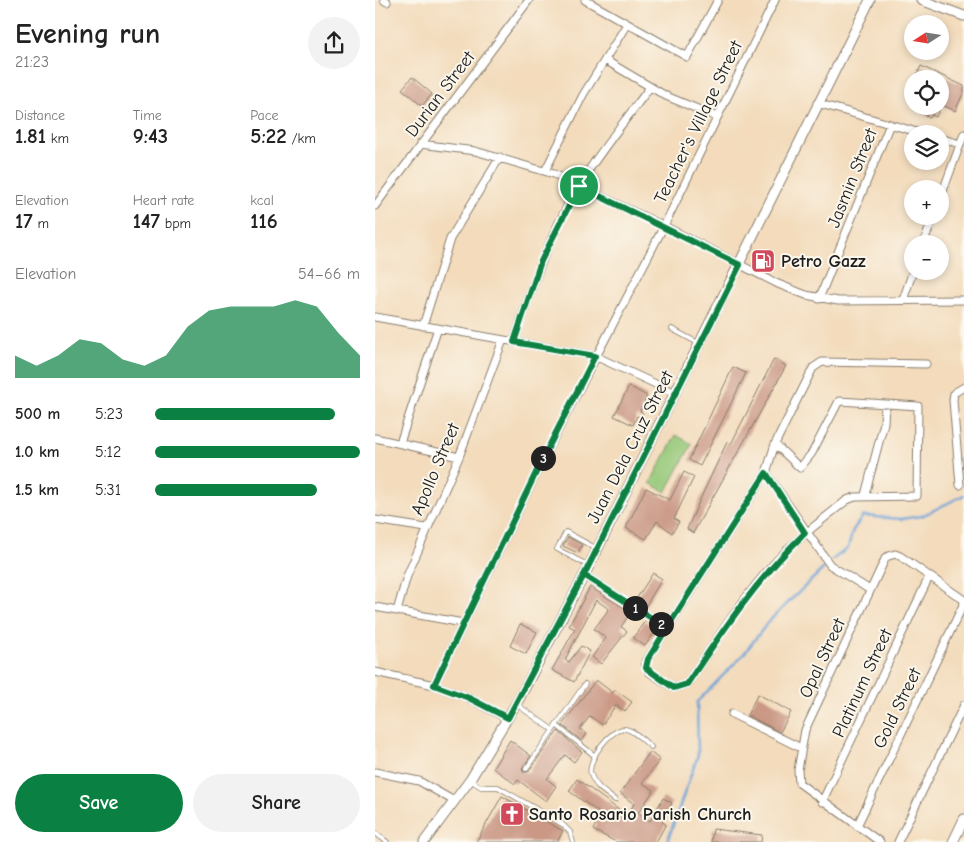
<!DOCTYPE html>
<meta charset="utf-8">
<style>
:root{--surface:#fff;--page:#f2f2f2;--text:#222;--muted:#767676;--accent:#0b8043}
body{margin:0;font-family:"Comic Neue",sans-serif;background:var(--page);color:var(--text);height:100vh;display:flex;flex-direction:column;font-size:19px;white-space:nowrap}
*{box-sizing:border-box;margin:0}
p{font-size:16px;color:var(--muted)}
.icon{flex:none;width:28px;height:28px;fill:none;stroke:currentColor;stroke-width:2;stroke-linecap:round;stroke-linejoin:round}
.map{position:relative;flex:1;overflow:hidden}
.panel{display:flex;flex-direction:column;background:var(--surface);width:375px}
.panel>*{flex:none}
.needle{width:32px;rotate:258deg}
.controls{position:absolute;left:529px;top:15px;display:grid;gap:10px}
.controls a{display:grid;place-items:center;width:45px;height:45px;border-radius:50%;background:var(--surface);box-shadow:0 2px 8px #0003;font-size:25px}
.pin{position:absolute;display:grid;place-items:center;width:42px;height:42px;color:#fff;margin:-21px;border:2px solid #fff;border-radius:50%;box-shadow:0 1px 5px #0007}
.km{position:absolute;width:25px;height:25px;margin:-12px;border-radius:50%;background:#222;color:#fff;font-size:14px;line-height:25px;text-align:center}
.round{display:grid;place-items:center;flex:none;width:52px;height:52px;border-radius:26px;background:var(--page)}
.head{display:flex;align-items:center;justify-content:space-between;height:85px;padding:0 15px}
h1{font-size:28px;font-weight:700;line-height:38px}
.metrics{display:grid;grid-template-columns:repeat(3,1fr);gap:8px;height:85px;padding:5px 15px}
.metrics div{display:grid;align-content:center}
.metrics b{font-size:21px;font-weight:700}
.metrics small{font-size:14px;font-weight:400}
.metrics p{font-size:14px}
.chart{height:140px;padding:10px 15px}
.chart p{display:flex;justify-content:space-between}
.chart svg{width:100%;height:90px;margin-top:5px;fill:var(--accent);opacity:.7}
.action{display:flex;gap:10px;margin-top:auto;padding:10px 15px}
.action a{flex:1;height:58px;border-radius:30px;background:var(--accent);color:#fff;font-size:20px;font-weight:700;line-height:58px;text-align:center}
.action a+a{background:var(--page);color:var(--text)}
ul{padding:0 15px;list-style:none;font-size:16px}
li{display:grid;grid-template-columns:80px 60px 1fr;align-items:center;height:38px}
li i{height:12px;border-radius:6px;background:var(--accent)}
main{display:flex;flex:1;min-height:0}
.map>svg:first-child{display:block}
</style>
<main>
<section class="panel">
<div class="head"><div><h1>Evening run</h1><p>21:23</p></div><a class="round"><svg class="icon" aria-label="share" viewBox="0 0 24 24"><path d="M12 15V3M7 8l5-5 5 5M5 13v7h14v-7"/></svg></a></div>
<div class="metrics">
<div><p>Distance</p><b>1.81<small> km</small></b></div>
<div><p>Time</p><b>9:43</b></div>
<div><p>Pace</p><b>5:22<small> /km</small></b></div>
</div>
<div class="metrics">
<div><p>Elevation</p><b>17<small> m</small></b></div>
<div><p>Heart rate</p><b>147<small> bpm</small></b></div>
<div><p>kcal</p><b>116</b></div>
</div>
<div class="chart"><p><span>Elevation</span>54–66 m</p>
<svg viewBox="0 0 160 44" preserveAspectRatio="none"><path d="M0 44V33L10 38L20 33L30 25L40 27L50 35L60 38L70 33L80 19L90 11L100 9L110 9L120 9L130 6L140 9L150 22L160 33V44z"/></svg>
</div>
<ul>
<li><b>500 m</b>5:23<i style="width:88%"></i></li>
<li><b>1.0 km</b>5:12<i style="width:100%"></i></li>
<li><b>1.5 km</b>5:31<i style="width:79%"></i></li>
</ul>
<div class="action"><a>Save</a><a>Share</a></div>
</section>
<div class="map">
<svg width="589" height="842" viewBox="0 0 589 842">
<rect width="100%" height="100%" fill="#fbf7ec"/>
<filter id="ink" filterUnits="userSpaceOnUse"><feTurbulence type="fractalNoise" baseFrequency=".02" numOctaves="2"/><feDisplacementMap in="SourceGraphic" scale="10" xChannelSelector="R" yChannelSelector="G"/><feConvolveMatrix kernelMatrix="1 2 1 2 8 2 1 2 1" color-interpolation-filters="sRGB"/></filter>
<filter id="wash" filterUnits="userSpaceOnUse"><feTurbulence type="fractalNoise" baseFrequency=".0096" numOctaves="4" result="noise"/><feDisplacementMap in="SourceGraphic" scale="20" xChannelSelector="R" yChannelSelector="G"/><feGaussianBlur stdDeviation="1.12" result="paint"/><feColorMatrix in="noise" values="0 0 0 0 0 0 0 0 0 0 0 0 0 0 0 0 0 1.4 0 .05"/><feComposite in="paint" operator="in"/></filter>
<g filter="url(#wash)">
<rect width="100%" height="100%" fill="#f3dbbb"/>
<path fill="#95c878" stroke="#58724a" d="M301 435 317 444 291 492 275 483Z"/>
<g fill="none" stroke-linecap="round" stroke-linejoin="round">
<path stroke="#66a0d6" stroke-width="2.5" d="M457 560 473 548 478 530 488 516 526 519 547 516 589 495
M292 842 323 755 322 702 368 655 394 621 449 568"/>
</g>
<g id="blocks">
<path fill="#ca9885" d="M546 66 589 86V92L580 111 565 104V79H540Z
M37 77 57 94 47 106 27 89Z
M537 106H566L561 117 557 115 555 118Z
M399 359 411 366 318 533 312 529 328 493 352 442 356 444Z
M358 367 371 373 325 466 314 460Z
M254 386 272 396 265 411 268 413 266 418 262 416 258 425 239 416Z
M309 472 319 477 299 519 304 522 297 533 282 521 271 539 251 528 271 488 295 500Z
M193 537 207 545 203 553 188 546Z
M278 573 287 579 270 607 260 601Z
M215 587 256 612 246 627 252 631 226 664 217 657 231 638 219 629 234 609 221 600 190 660 194 662 206 646 215 651 199 682 177 670 200 629 194 626Z
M270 621 282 629 270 646 258 638Z
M145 624 162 632 151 654 135 646Z
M221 680 238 693 240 690 257 702 250 711 241 705 227 725 215 716 205 729 212 734 207 741 187 725Z
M383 694 416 712 405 732 372 715Z
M183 731 207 752 199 762 190 755 172 779 181 786 171 801 143 780 140 784 118 768 135 740 156 756 147 768 148 772H153Z
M275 752 285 760 267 783 279 790 263 813 275 821 288 798 297 803 287 822 291 824 281 842H241L218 830 226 814 194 791 202 779 252 816 259 804 245 793Z
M127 796 188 831 182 842H101Z
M338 829 387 835 386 842H336Z"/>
</g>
</g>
<g filter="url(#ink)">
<use href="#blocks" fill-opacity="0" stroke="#887c6c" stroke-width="1"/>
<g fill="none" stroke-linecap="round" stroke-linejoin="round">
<defs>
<path id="service" d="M297 329 323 343
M214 566 182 549 191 532 222 549
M141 704 178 730
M181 725 220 756
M151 769 210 684
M95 780 106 787H123L187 824 195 832 198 842
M240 800C231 793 220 787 216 775 211 761 235 728 250 729 259 730 269 741 276 747
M0 833 12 842"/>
<path id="minor" d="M9 0 12 2
M210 0 312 57 343 0
M230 60 291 96 342 117
M442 103 549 134
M565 138 585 144
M45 144 100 151 179 174 289 226 403 284 431 295 463 301 589 300
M170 171 208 95 252 24
M565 199 589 134
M0 206 154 0
M548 244 559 216
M444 299 515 124
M528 300 538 271
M0 317 220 356 300 393
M48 326 75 239 125 157
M139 342C156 288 174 236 203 187 224 152 251 120 275 87
M0 438 84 457
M25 443 63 328
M400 444 425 468 437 453 464 401 543 406 542 496 480 497 472 500C452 516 432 531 413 549 373 588 343 638 312 684L299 688 274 672 270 663 391 473 400 444 438 368 447 362 551 364
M391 473 455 565 495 590
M585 485 578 400 579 393 589 387
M490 495 509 423 510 404
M0 520 51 528
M209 575 292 628
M0 607 88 623
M22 611 32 576 84 457 128 340
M0 672 59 685 94 698 133 719
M59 685 169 457 289 226 400 0
M357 714 426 748
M0 772 44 781 79 801
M447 802 554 577
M482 826 589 603
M505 842 424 783 423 770 430 730 511 557 520 554 525 556 589 600
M523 842 589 705"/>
<path id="tertiary" d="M546 0 589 16
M49 842 95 780 144 699 214 566 495 0
M578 842 589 819"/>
</defs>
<use href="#service" stroke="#887c6c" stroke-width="5.5"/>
<use href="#minor" stroke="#887c6c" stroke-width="9"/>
<use href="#tertiary" stroke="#887c6c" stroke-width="11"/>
<use href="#service" stroke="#fff" stroke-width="4"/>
<use href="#minor" stroke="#fff" stroke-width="7"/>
<use href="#tertiary" stroke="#fff" stroke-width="9"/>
</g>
</g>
<g fill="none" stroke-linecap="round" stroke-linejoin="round" filter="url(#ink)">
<defs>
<path id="route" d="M204 186 365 265 209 575 292 628 391 473 430 533C383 578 348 630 312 684L299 688 271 668 273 659 292 628 209 575 133 718 94 698 59 685 169 456 220 356 139 342 166 261 204 186"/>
</defs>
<use href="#route" stroke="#fff" stroke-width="10"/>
<use href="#route" stroke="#0b8043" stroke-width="6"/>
</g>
<defs>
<symbol id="fuel-square" viewBox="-11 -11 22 22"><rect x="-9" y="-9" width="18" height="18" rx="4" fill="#d1495b" stroke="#fbf7ec"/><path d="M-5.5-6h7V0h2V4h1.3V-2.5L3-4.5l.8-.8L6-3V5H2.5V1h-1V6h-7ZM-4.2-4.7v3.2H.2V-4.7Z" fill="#fff"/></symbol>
<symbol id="church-square" viewBox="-11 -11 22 22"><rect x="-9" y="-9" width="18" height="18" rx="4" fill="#d1495b" stroke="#fbf7ec"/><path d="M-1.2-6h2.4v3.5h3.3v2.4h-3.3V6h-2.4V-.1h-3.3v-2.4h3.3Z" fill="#fff"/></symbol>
</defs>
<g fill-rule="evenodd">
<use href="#fuel-square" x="374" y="247" width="28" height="28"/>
<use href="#church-square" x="123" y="800" width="28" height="28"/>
</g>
<g text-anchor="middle" stroke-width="4" stroke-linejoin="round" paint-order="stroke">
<g font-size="18" fill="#1c1c1c" stroke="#fbf7ec">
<text transform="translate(65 94) rotate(-53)" y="6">Durian Street</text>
<text transform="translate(323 122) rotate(-64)" y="6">Teacher's Village Street</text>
<text transform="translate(477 178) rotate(-68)" y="6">Jasmin Street</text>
<text transform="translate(255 447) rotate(-63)" y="6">Juan Dela Cruz Street</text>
<text transform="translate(60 469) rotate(-67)" y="6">Apollo Street</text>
<text transform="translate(447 658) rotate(-65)" y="6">Opal Street</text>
<text transform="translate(487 683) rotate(-65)" y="6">Platinum Street</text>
<text transform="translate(522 708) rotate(-64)" y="6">Gold Street</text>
</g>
<g font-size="18" font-weight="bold" fill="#1c1c1c" stroke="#fbf7ec" text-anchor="start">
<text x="406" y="267">Petro Gazz</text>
<text x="154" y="820">Santo Rosario Parish Church</text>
</g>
</g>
</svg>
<div class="controls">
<a><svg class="needle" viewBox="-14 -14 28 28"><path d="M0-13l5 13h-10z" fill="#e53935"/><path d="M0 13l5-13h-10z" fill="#767676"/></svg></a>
<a><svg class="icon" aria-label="locate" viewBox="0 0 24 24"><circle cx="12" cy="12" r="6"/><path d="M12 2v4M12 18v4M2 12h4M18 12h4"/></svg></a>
<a><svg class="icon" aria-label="layers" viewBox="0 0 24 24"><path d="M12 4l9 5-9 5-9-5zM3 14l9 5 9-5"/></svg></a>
<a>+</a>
<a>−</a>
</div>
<div class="pin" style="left:204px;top:186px;background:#1e9e55"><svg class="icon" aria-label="arrive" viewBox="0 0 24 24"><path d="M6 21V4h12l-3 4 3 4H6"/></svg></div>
<b class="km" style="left:260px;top:608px">1</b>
<b class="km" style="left:286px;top:624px">2</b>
<b class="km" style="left:168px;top:458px">3</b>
</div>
</main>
